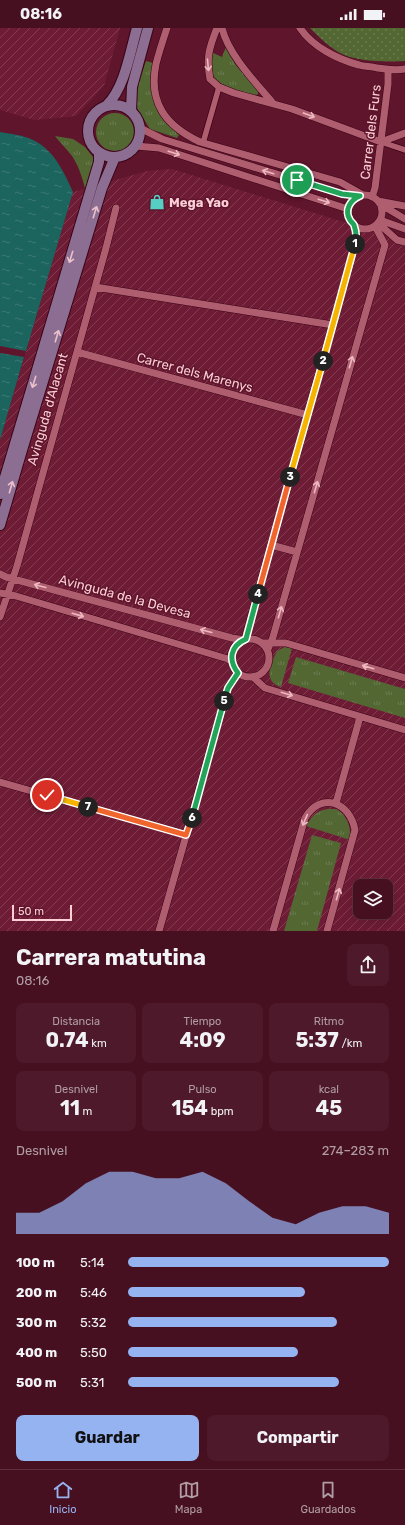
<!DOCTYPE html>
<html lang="es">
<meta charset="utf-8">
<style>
:root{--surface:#471021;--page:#4e192a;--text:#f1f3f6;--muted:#b09da5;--line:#5f303f;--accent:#95b2f1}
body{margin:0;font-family:Rubik,sans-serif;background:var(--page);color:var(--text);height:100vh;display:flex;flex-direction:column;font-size:15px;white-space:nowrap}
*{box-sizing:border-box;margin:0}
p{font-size:13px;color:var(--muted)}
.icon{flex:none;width:22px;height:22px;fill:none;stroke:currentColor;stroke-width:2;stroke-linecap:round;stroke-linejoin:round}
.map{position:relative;height:903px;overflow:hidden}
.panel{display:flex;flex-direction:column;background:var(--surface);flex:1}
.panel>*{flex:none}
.buttons{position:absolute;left:353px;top:851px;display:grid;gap:8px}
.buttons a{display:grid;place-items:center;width:40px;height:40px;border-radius:8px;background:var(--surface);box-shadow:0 4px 16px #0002,0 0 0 1px var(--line);font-size:20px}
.scale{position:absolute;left:12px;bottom:10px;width:60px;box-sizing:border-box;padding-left:4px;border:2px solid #fcced5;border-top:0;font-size:11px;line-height:14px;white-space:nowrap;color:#fcced5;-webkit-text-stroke:3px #5f152c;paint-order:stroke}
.pin{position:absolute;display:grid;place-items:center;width:34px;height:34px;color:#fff;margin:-17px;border:2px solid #fff;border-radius:50%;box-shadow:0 1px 4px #0007}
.km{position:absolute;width:20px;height:20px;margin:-10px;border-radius:50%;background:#222;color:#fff;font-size:11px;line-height:20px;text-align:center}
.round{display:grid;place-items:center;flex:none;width:42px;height:42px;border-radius:8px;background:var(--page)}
.summary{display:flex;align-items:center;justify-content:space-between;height:68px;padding:0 16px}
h1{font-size:22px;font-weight:700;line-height:30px}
.stats{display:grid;grid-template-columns:repeat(3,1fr);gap:6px;height:68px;padding:4px 16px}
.stats div{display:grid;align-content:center;border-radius:8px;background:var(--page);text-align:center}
.stats b{font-size:20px;font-weight:700}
.stats small{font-size:11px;font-weight:400}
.stats p{font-size:11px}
.chart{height:112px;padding:8px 16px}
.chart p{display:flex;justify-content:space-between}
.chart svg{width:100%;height:72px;margin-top:4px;fill:var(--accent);opacity:.7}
.action{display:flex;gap:8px;margin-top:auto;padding:8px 16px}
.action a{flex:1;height:46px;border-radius:8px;background:var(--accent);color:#111;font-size:16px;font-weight:700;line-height:46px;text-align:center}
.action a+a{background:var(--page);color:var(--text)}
ul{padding:0 16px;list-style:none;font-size:13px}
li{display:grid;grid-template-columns:64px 48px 1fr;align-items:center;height:30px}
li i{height:10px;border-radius:5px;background:var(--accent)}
.status{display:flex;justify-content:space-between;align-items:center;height:28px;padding:0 20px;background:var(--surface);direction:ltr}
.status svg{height:11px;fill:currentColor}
.menu{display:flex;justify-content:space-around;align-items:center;height:56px;border-top:1px solid var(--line);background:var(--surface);font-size:11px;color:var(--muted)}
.menu a{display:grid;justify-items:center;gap:2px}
.menu .current{color:var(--accent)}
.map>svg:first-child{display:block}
</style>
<div class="status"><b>08:16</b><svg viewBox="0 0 49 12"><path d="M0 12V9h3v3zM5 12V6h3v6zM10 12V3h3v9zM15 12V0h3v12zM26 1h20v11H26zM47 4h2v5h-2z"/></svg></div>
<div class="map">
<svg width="405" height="903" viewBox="0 0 405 903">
<defs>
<pattern id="industrial-furrows" width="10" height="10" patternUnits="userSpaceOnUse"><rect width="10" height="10" fill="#6e1c35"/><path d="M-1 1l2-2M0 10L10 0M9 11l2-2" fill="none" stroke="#843c51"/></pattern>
<pattern id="grass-tufts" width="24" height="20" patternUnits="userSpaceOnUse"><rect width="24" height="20" fill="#536733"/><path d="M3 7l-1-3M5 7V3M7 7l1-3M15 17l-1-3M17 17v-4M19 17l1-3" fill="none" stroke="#6d7c50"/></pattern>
<pattern id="park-dots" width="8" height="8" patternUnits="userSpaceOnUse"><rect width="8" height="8" fill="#536733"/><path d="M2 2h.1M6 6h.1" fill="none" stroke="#6d7c50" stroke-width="1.8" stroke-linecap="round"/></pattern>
<pattern id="water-ripples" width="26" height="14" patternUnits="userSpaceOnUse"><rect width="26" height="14" fill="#1c645e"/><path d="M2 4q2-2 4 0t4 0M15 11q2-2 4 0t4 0" fill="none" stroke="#3e7974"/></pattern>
</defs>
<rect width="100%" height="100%" fill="#5f152c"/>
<path fill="url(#industrial-furrows)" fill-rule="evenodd" d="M0 0H120L104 58 76 88 34 92 0 82Z
M172 141 405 213V903H0V412L73 164 147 143ZM360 858H386V884H360Z"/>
<path fill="url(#grass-tufts)" d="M226 19 235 36 258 63V66L255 68C229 60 205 60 213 25L222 29Z
M146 33 153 35C149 55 151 78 164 93 169 98 174 102 179 107L177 110 150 101 137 80 135 66Z
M96 104a19 19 0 1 1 38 0a19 19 0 1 1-38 0Z
M55 108 73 111 85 119 93 129 94 141 86 164C83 152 79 138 72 128 67 121 60 115 55 108Z
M285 619 292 620 281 659C262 653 271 636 277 623Z
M296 629 405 661V690L288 655Z
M328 781H337C348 789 351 799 350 812L306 798C311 789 317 782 328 781Z
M312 807 341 815 317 903H284Z"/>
<path fill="url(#park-dots)" d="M310 0H405V33C386 34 355 34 338 24 327 17 319 9 310 0Z"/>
<path fill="url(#water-ripples)" d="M0 104C11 106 23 107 33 112 54 122 64 144 73 164L26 323 0 318Z
M0 325 24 329 0 412Z"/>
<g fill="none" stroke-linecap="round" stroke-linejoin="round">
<defs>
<path id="pedestrian" d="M381 114 405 122
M203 115 219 59"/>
<path id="minor" d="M167 0C163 12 159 24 156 36 148 75 166 98 200 114L340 154 363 167
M217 0C209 20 206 30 210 51L219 59 234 65 292 81 381 114 405 105
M222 0C228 26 255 54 272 74
M300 0C313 19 337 31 359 37 365 39 371 38 377 40 387 41 395 43 405 41
M140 100 162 111 342 166 359 168
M136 118 159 120 348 181
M348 184a17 17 0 1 1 34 0a17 17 0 1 1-34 0Z
M372 169 375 160 388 56V42
M378 173 405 178
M380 176 405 191
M380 192 405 201
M378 195 397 212 405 214
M95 259 333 297
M77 324 308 387
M271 517 297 524
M0 546 6 549 232 610 244 612
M0 565 16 568 228 631 231 633
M0 589 17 538 106 220 116 180
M231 630a19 19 0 1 1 38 0a19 19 0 1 1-38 0Z
M245 611 357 210 354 197
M263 615H286L405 650
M268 621 273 609 385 217 375 198
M253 649 265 660 405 702
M0 754 187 807
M336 775 360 689
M159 903 228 660 238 645
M273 903 305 790C321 763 350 774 355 802L327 903"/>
<path id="secondary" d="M88 103a26 26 0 1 1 52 0a26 26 0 1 1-52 0Z
M107 77C125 59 130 24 137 0
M131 83 132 59 148 0
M0 466 99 134V125
M0 497 22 422 102 160 115 129"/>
</defs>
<use href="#pedestrian" stroke="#3b0316" stroke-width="7"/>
<use href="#minor" stroke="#3b0316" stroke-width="8"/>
<use href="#secondary" stroke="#3b0316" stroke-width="12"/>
<use href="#pedestrian" stroke="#af5e70" stroke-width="5.5"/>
<use href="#minor" stroke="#af5e70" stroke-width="7"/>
<use href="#secondary" stroke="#8b6e92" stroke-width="10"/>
</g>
<defs><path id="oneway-shaft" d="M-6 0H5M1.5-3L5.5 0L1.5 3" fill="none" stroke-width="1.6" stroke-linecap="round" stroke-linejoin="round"/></defs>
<g stroke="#edb8c1">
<use href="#oneway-shaft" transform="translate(208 37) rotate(85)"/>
<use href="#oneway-shaft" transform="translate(309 87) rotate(20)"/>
<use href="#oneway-shaft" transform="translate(174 125) rotate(18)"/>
<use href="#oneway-shaft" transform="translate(268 144) rotate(-163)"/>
<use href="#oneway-shaft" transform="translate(324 173) rotate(18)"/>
<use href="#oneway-shaft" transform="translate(351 334) rotate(-74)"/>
<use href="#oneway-shaft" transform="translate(316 459) rotate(-74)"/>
<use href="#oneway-shaft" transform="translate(40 558) rotate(-165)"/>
<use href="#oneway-shaft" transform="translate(280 584) rotate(-74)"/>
<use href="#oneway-shaft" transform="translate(78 587) rotate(16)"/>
<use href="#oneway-shaft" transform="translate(206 603) rotate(-165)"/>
<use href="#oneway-shaft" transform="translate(368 639) rotate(-164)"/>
<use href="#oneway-shaft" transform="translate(287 666) rotate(17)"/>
<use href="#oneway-shaft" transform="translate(305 792) rotate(113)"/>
<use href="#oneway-shaft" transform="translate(338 866) rotate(-74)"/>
</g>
<g stroke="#ebc0cb">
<use href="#oneway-shaft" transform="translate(95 184) rotate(-73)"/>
<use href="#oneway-shaft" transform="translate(71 229) rotate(107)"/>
<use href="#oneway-shaft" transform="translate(57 308) rotate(-73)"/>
<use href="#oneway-shaft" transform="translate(34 354) rotate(107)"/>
<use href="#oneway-shaft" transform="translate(11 459) rotate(-74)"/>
</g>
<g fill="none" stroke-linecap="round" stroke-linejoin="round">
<defs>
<path id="split-1" d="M297 152 342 166 360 168C350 172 344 182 350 192 351 194 353 195 354 197 356 203 357 210 355 216"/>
<path id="split-2" d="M323 333 355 216"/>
<path id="split-3" d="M290 449 323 333"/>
<path id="split-4" d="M258 566 290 449"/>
<path id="split-5" d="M224 673 228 660 238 645C228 632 230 618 246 611L258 566"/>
<path id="split-6" d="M192 790 224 673"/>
<path id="split-7" d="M88 779 186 807 192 790"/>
<path id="split-8" d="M47 767 88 779"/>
</defs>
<use href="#split-1" stroke="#fff" stroke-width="8"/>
<use href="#split-2" stroke="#fff" stroke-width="8"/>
<use href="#split-3" stroke="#fff" stroke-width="8"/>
<use href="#split-4" stroke="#fff" stroke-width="8"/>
<use href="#split-5" stroke="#fff" stroke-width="8"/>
<use href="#split-6" stroke="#fff" stroke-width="8"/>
<use href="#split-7" stroke="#fff" stroke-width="8"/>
<use href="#split-8" stroke="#fff" stroke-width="8"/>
<use href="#split-1" stroke="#22a559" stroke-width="5"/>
<use href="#split-2" stroke="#f5b400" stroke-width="5"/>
<use href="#split-3" stroke="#f5b400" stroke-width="5"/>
<use href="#split-4" stroke="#f0652b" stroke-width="5"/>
<use href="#split-5" stroke="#22a559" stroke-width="5"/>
<use href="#split-6" stroke="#22a559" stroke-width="5"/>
<use href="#split-7" stroke="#f0652b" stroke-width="5"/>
<use href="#split-8" stroke="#f5b400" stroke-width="5"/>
</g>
<defs>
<symbol id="shop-bare" viewBox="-9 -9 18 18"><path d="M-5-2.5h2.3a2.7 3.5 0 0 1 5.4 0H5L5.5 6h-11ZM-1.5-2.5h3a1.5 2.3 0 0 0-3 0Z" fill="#56cec3" stroke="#5f152c" stroke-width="2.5" paint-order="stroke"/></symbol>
</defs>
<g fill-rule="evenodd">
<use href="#shop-bare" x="146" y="163" width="22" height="22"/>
</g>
<g text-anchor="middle" stroke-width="3" stroke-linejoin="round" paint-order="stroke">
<g font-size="13" fill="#fcced5" stroke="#5f152c">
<text transform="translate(370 104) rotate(-83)" y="5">Carrer dels Furs</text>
<text transform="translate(195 344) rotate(15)" y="5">Carrer dels Marenys</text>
<text transform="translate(47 381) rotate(-74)" y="5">Avinguda d'Alacant</text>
<text transform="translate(125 568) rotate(15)" y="5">Avinguda de la Devesa</text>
</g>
<g font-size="13" font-weight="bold" fill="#fcced5" stroke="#5f152c" text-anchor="start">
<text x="169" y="179">Mega Yao</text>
</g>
</g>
</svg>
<div class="buttons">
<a><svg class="icon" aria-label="layers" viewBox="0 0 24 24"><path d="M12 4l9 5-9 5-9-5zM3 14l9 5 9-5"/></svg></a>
</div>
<div class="scale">50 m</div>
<div class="pin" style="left:297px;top:152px;background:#1e9e55"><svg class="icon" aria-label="arrive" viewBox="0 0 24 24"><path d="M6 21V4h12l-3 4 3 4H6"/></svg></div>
<div class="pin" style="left:47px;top:767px;background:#d93025"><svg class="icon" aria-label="check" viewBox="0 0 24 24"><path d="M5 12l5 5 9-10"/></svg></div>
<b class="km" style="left:355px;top:216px">1</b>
<b class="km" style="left:323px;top:333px">2</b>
<b class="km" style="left:290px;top:449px">3</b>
<b class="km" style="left:258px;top:566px">4</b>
<b class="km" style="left:224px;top:673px">5</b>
<b class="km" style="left:192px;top:790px">6</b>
<b class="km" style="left:88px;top:779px">7</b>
</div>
<section class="panel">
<div class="summary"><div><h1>Carrera matutina</h1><p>08:16</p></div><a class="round"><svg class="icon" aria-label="share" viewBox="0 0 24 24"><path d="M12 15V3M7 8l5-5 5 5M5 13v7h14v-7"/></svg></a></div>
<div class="stats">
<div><p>Distancia</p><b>0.74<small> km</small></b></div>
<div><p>Tiempo</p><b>4:09</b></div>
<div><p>Ritmo</p><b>5:37<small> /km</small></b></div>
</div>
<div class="stats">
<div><p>Desnivel</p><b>11<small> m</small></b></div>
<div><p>Pulso</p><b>154<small> bpm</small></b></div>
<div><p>kcal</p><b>45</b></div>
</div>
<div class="chart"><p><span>Desnivel</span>274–283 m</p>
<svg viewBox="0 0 160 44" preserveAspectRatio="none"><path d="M0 44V31L10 31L20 24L30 13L40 6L50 6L60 10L70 10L80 6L90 13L100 24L110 34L120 38L130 31L140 27L150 27L160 31V44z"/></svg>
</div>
<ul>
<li><b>100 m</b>5:14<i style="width:100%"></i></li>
<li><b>200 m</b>5:46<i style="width:68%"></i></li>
<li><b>300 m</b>5:32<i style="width:80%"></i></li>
<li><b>400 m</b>5:50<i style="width:65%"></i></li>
<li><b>500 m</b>5:31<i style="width:81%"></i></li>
</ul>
<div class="action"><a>Guardar</a><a>Compartir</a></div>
</section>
<nav class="menu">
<a class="current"><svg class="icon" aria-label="home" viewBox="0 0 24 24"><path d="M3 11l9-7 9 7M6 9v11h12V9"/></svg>Inicio</a>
<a><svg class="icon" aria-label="map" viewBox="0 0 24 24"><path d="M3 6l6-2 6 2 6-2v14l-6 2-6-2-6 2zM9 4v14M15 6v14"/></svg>Mapa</a>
<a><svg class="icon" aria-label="saved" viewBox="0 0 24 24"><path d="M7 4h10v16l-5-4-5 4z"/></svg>Guardados</a>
</nav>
